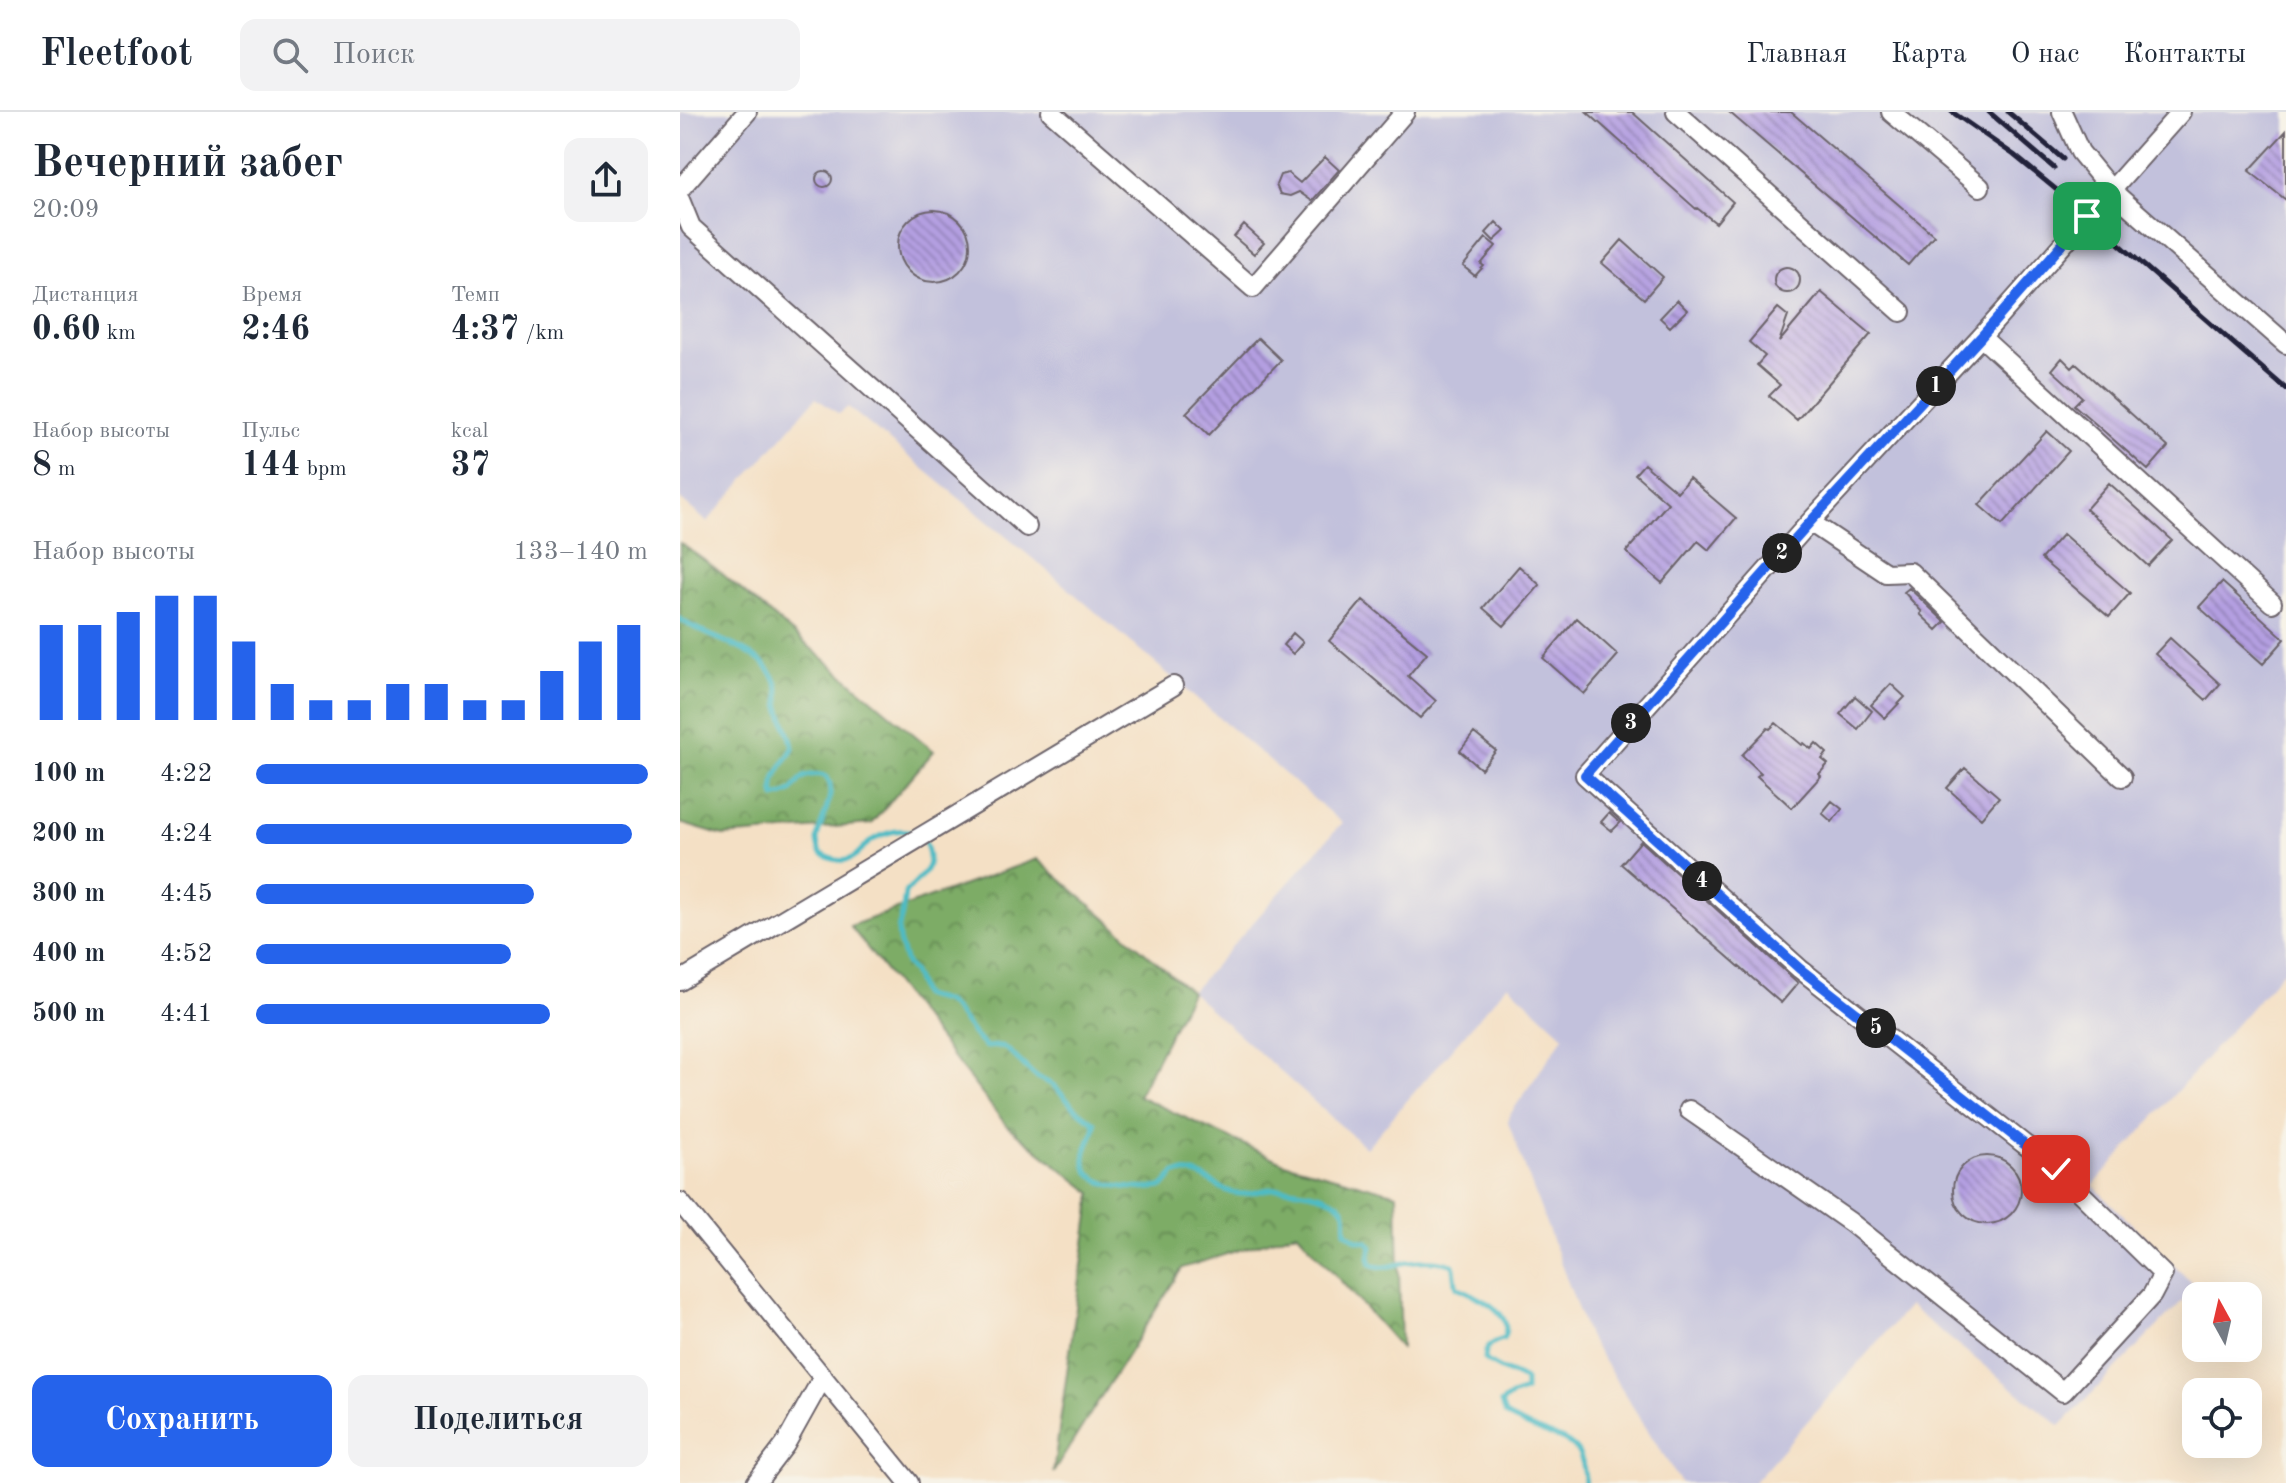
<!DOCTYPE html>
<html lang="ru">
<meta charset="utf-8">
<style>
:root{--surface:#fff;--page:#f2f2f3;--text:#1f2937;--muted:#747a83;--line:#e0e1e3;--accent:#2563eb}
body{margin:0;font-family:"Old Standard TT",serif;background:var(--page);color:var(--text);height:100vh;display:flex;flex-direction:column;font-size:30px;white-space:nowrap}
*{box-sizing:border-box;margin:0}
p{font-size:26px;color:var(--muted)}
.icon{flex:none;width:44px;height:44px;fill:none;stroke:currentColor;stroke-width:2;stroke-linecap:round;stroke-linejoin:round}
.map{position:relative;flex:1;overflow:hidden}
.sheet{display:flex;flex-direction:column;background:var(--surface);width:680px}
.sheet>*{flex:none}
.needle{width:52px;rotate:352deg}
.controls{position:absolute;left:1502px;top:1170px;display:grid;gap:16px}
.controls a{display:grid;place-items:center;width:80px;height:80px;border-radius:16px;background:var(--surface);box-shadow:0 8px 32px #0002;font-size:40px}
.pin{position:absolute;display:grid;place-items:center;width:68px;height:68px;color:#fff;margin:-34px;border-radius:16px;box-shadow:0 4px 12px #0006}
.km{position:absolute;width:40px;height:40px;margin:-20px;border-radius:50%;background:#222;color:#fff;font-size:22px;line-height:40px;text-align:center}
.round{display:grid;place-items:center;flex:none;width:84px;height:84px;border-radius:16px;background:var(--page)}
.overview{display:flex;align-items:center;justify-content:space-between;height:136px;padding:0 32px}
h1{font-size:44px;font-weight:700;line-height:60px}
.figures{display:grid;grid-template-columns:repeat(3,1fr);gap:12px;height:136px;padding:8px 32px}
.figures div{display:grid;align-content:center}
.figures b{font-size:34px;font-weight:700}
.figures small{font-size:22px;font-weight:400}
.figures p{font-size:22px}
.chart{height:224px;padding:16px 32px}
.chart p{display:flex;justify-content:space-between}
.chart svg{width:100%;height:144px;margin-top:8px;stroke:var(--accent);stroke-width:6}
.button{display:flex;gap:16px;margin-top:auto;padding:16px 32px}
.button a{flex:1;height:92px;border-radius:16px;background:var(--accent);color:#fff;font-size:32px;font-weight:700;line-height:92px;text-align:center}
.button a+a{background:var(--page);color:var(--text)}
ul{padding:0 32px;list-style:none;font-size:26px}
li{display:grid;grid-template-columns:128px 96px 1fr;align-items:center;height:60px}
li i{height:20px;border-radius:10px;background:var(--accent)}
header{display:flex;align-items:center;gap:48px;box-sizing:border-box;height:112px;padding:0 40px;background:var(--surface);border-bottom:2px solid var(--line)}
header strong{font-size:38px}
nav{display:flex;gap:44px;margin-inline-start:auto;font-size:28px}
.search{width:560px;height:72px;background:var(--page);display:flex;align-items:center;gap:20px;box-sizing:border-box;padding:0 28px;border-radius:16px;color:var(--muted);font-size:30px}
main{display:flex;flex:1;min-height:0}
.map>svg:first-child{display:block}
</style>
<header>
<strong>Fleetfoot</strong>
<div class="search"><svg class="icon" aria-label="search" viewBox="0 0 24 24"><circle cx="10" cy="10" r="6"/><path d="M15 15l6 6"/></svg>Поиск</div>
<nav><a>Главная</a><a>Карта</a><a>О нас</a><a>Контакты</a></nav>
</header>
<main>
<section class="sheet">
<div class="overview"><div><h1>Вечерний забег</h1><p>20:09</p></div><a class="round"><svg class="icon" aria-label="share" viewBox="0 0 24 24"><path d="M12 15V3M7 8l5-5 5 5M5 13v7h14v-7"/></svg></a></div>
<div class="figures">
<div><p>Дистанция</p><b>0.60<small> km</small></b></div>
<div><p>Время</p><b>2:46</b></div>
<div><p>Темп</p><b>4:37<small> /km</small></b></div>
</div>
<div class="figures">
<div><p>Набор высоты</p><b>8<small> m</small></b></div>
<div><p>Пульс</p><b>144<small> bpm</small></b></div>
<div><p>kcal</p><b>37</b></div>
</div>
<div class="chart"><p><span>Набор высоты</span>133–140 m</p>
<svg viewBox="0 0 160 44" preserveAspectRatio="none"><path d="M5 44V15M15 44V15M25 44V11M35 44V6M45 44V6M55 44V20M65 44V33M75 44V38M85 44V38M95 44V33M105 44V33M115 44V38M125 44V38M135 44V29M145 44V20M155 44V15"/></svg>
</div>
<ul>
<li><b>100 m</b>4:22<i style="width:100%"></i></li>
<li><b>200 m</b>4:24<i style="width:96%"></i></li>
<li><b>300 m</b>4:45<i style="width:71%"></i></li>
<li><b>400 m</b>4:52<i style="width:65%"></i></li>
<li><b>500 m</b>4:41<i style="width:75%"></i></li>
</ul>
<div class="button"><a>Сохранить</a><a>Поделиться</a></div>
</section>
<div class="map">
<svg width="1606" height="1371" viewBox="0 0 1606 1371">
<defs>
<pattern id="forest-crowns" width="20" height="18" patternUnits="userSpaceOnUse" patternTransform="scale(2)"><rect width="20" height="18" fill="#7dac66"/><path d="M2 6a3 3 0 1 1 6 0M12 15a3 3 0 1 1 6 0" fill="none" stroke="#668c55"/></pattern>
<pattern id="building-back-hatch" width="6" height="6" patternUnits="userSpaceOnUse" patternTransform="scale(2)"><rect width="6" height="6" fill="#b49fe1"/><path d="M-1 5l2 2M0 0l6 6M5-1l2 2" fill="none" stroke="#9281b8"/></pattern>
</defs>
<rect width="100%" height="100%" fill="#f7f3e8"/>
<filter id="ink" filterUnits="userSpaceOnUse"><feTurbulence type="fractalNoise" baseFrequency=".0125" numOctaves="2"/><feDisplacementMap in="SourceGraphic" scale="16" xChannelSelector="R" yChannelSelector="G"/><feConvolveMatrix kernelMatrix="1 2 1 2 8 2 1 2 1" color-interpolation-filters="sRGB"/></filter>
<filter id="wash" filterUnits="userSpaceOnUse"><feTurbulence type="fractalNoise" baseFrequency=".006" numOctaves="4" result="noise"/><feDisplacementMap in="SourceGraphic" scale="32" xChannelSelector="R" yChannelSelector="G"/><feGaussianBlur stdDeviation="1.8" result="paint"/><feColorMatrix in="noise" values="0 0 0 0 0 0 0 0 0 0 0 0 0 0 0 0 0 1.4 0 .05"/><feComposite in="paint" operator="in"/></filter>
<g filter="url(#wash)">
<rect width="100%" height="100%" fill="#f4e0c5"/>
<path fill="#c2c1dc" d="M0 0H1606V856L1413 1074 1516 1175 1380 1314 1229 1194 1073 1371H1001L908 1224 828 1010 829 1004 884 924 828 872 686 1036 511 880 662 711 363 455 168 295 159 302 136 286 27 410 0 387Z"/>
<path fill="url(#forest-crowns)" stroke="#506750" stroke-width="2" d="M0 431 35 456 254 639 191 712 43 724 0 711Z
M357 747 511 880 458 984 604 1051 717 1082 721 1236 617 1120 502 1156 373 1361 412 1081 327 1014 170 814Z"/>
<g fill="none" stroke-linecap="round" stroke-linejoin="round">
<path stroke="#4dbbc5" stroke-width="5" d="M0 507C29 529 89 536 98 576 100 582 98 589 100 595 103 609 111 621 113 636 104 653 89 665 95 685 101 683 108 682 112 678 118 671 121 664 131 663 171 657 137 714 137 728 137 730 139 739 140 741 149 746 159 751 170 747 176 745 179 740 184 735 197 723 219 714 236 721
M244 727C257 758 243 760 225 781L222 803 218 817 219 828 226 852 233 860 242 883C250 887 259 886 267 891 283 903 290 923 306 935L322 934 329 939 355 964 373 973 396 997 415 1011C415 1024 405 1033 405 1046 402 1078 461 1078 483 1075L495 1061C528 1057 533 1079 560 1082 570 1083 581 1078 591 1077 609 1076 659 1080 665 1101 666 1107 665 1114 666 1120L677 1128 688 1130 692 1135 689 1145 691 1152C702 1159 716 1152 728 1150 744 1148 759 1148 773 1153 776 1161 774 1167 777 1175 796 1184 837 1200 823 1227 811 1231 805 1234 805 1247 818 1259 829 1259 845 1268V1279L831 1284 821 1291C823 1295 823 1300 826 1303 830 1307 839 1309 843 1312 877 1330 904 1321 905 1371"/>
</g>
<g id="blocks">
<path fill="url(#building-back-hatch)" d="M907 0H952L1053 90 1036 111 1017 96 1016 97Z
M1049 0H1111L1254 123 1228 153Z
M1606 19V88L1569 59Z
M645 45 659 58 632 89 619 80 610 84 600 82 596 73 600 63 608 61 620 71Z
M136 67a8 8 0 1 1 16 0a8 8 0 1 1-16 0Z
M218 134a36 36 0 1 1 72 0a36 36 0 1 1-72 0Z
M816 110 825 119 814 129 806 121Z
M564 113 584 131 574 142 554 125Z
M806 126 816 134 801 152 804 154 795 164 783 154Z
M942 128 983 165 964 187 922 151Z
M1094 168a13 13 0 1 1 26 0a13 13 0 1 1-26 0Z
M1141 180 1191 222 1117 308 1089 284 1100 273 1077 253 1085 244 1069 230 1098 196 1108 204 1099 230Z
M997 188 1007 198 990 215 980 206Z
M578 226 601 248 529 323 506 301Z
M1382 246 1392 256 1396 252 1488 335 1468 358 1394 293 1402 285 1372 258Z
M1367 319 1389 339 1322 413 1299 393Z
M964 352 997 380 1009 366 1056 406 1029 438 1018 429 982 471 946 440 988 391 955 362Z
M1429 371 1492 428 1468 454 1406 397Z
M1383 422 1450 481 1429 505 1361 447Z
M839 454 860 473 824 514 803 496Z
M1542 470 1605 527 1583 552 1519 495Z
M1229 476 1265 510 1257 518 1240 502 1242 500 1224 480Z
M683 488 747 541 728 564 756 589 740 606 649 529Z
M897 506 938 543 904 582 863 546Z
M613 521 623 530 613 542 603 533Z
M1490 526 1540 572 1526 588 1475 542Z
M1211 572 1225 585 1205 606 1191 593Z
M1175 584 1192 599 1178 617 1160 602Z
M1096 611 1122 633 1124 631 1131 637 1136 631 1147 641 1142 647 1148 652 1139 662 1141 664 1112 696 1077 664 1081 661 1062 643 1088 616 1090 617Z
M794 621 816 639 801 657 780 639Z
M1285 656 1319 685 1301 706 1267 676Z
M1152 689 1162 697 1152 710 1142 701Z
M929 701 940 711 932 719 921 710Z
M961 729 1118 871 1101 891 941 752Z
M1273 1078a34 34 0 1 1 68 0a34 34 0 1 1-68 0Z"/>
</g>
</g>
<g filter="url(#ink)">
<use href="#blocks" fill-opacity="0" stroke="#6c646b" stroke-width="2"/>
<g fill="none" stroke-linecap="round" stroke-linejoin="round">
<defs>
<path id="minor" d="M371 0 573 176 725 0
M996 0 1221 200
M1211 0 1300 75
M1382 0 1400 40 1432 79 1606 232
M0 77 67 0
M0 88 11 115 347 415
M1301 225 1592 491
M1130 410 1206 461 1230 460 1442 665
M0 869 493 574
M1009 998 1170 1110 1383 1280 1472 1183 1483 1162 1376 1057 1120 857 905 663 1130 410 1301 225 1501 0
M0 1090 229 1371
M76 1371 105 1333 143 1265"/>
</defs>
<use href="#minor" stroke="#6c646b" stroke-width="22"/>
<use href="#minor" stroke="#fff" stroke-width="18"/>
<path stroke="#22223b" stroke-width="5" d="M1272 0 1334 43 1384 84 1606 277
M1309 0 1374 56
M1328 0 1383 47"/>
</g>
</g>
<g fill="none" stroke-linecap="round" stroke-linejoin="round" filter="url(#ink)">
<defs>
<path id="route" d="M1376 1057 1120 857 905 663 1130 410 1301 225 1407 104"/>
</defs>
<use href="#route" stroke="#fff" stroke-width="16"/>
<use href="#route" stroke="#2563eb" stroke-width="10"/>
</g>
</svg>
<div class="controls">
<a><svg class="needle" viewBox="-14 -14 28 28"><path d="M0-13l5 13h-10z" fill="#e53935"/><path d="M0 13l5-13h-10z" fill="#747a83"/></svg></a>
<a><svg class="icon" aria-label="locate" viewBox="0 0 24 24"><circle cx="12" cy="12" r="6"/><path d="M12 2v4M12 18v4M2 12h4M18 12h4"/></svg></a>
</div>
<div class="pin" style="left:1407px;top:104px;background:#1e9e55"><svg class="icon" aria-label="arrive" viewBox="0 0 24 24"><path d="M6 21V4h12l-3 4 3 4H6"/></svg></div>
<div class="pin" style="left:1376px;top:1057px;background:#d93025"><svg class="icon" aria-label="check" viewBox="0 0 24 24"><path d="M5 12l5 5 9-10"/></svg></div>
<b class="km" style="left:1256px;top:274px">1</b>
<b class="km" style="left:1102px;top:441px">2</b>
<b class="km" style="left:951px;top:611px">3</b>
<b class="km" style="left:1022px;top:769px">4</b>
<b class="km" style="left:1196px;top:916px">5</b>
</div>
</main>
